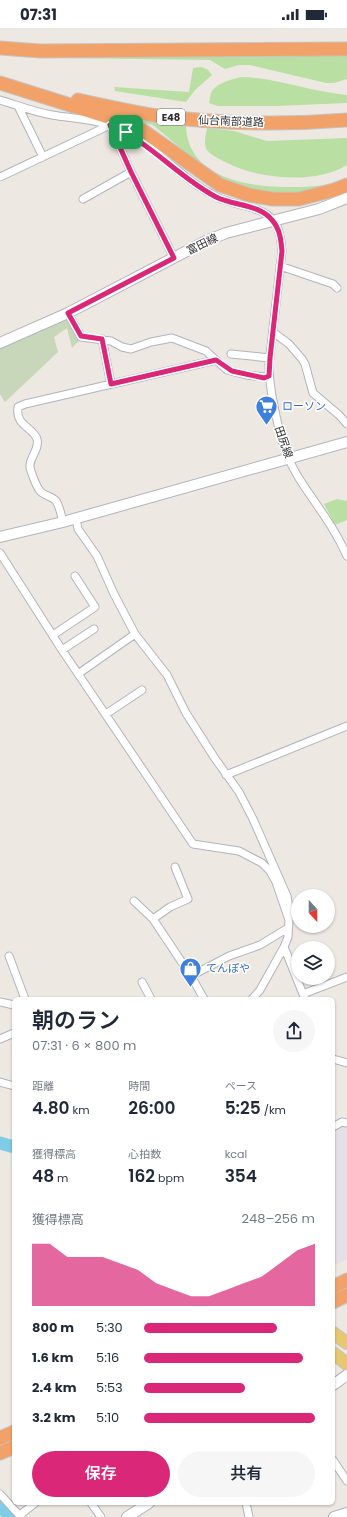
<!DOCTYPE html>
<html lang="ja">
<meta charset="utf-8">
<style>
:root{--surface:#fff;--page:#f6f6f7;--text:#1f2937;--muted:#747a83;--accent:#db2777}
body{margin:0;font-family:Poppins,"Noto Sans JP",sans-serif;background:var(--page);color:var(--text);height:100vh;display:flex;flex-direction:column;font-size:15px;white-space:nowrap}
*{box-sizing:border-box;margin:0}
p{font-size:13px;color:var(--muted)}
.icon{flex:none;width:22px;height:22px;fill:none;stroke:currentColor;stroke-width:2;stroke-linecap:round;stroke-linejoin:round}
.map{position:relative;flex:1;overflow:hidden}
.panel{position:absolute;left:12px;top:969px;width:323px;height:508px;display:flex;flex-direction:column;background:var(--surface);border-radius:6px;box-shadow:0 1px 3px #0004}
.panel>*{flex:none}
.needle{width:26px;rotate:159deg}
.controls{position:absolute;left:291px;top:861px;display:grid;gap:8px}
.controls a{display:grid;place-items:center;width:44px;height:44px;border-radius:50%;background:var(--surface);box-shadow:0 1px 3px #0004;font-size:20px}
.pin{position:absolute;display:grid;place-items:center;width:34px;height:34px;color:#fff;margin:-17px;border-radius:8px;box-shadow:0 2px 6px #0006}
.round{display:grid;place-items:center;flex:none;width:42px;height:42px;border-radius:21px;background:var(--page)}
.summary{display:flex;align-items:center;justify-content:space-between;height:68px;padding:0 20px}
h1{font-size:22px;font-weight:600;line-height:30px}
.metrics{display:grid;grid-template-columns:repeat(3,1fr);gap:6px;height:68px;padding:4px 20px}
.metrics div{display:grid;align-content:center}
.metrics b{font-size:17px;font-weight:600}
.metrics small{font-size:11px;font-weight:400}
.metrics p{font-size:11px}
.chart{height:112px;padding:8px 20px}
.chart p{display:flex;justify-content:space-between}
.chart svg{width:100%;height:72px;margin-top:4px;fill:var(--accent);opacity:.7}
.cta{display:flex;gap:8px;margin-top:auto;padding:8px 20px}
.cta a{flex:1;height:46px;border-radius:24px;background:var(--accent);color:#fff;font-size:16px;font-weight:600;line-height:46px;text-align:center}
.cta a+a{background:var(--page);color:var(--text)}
ul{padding:0 20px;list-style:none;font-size:13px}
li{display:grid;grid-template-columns:64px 48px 1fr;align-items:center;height:30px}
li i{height:10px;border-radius:5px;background:var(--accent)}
.status{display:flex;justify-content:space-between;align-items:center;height:28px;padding:0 20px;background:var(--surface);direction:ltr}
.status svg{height:11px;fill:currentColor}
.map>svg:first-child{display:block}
</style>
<div class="status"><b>07:31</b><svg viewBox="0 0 49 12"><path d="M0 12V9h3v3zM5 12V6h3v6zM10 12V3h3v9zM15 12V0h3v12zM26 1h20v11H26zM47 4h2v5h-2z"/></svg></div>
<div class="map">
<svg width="347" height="1489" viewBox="0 0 347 1489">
<rect width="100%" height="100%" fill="#eee8e2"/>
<path fill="#e3e1e7" d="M342 1097 347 1099V1231L333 1238V1102Z"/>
<path fill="#b9dfa3" d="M347 26V51L334 55H326L250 37H239L225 41 210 32 63 30 59 27Z
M202 39 208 42 212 47 195 62 186 74 115 63 114 59 189 64 193 40Z
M242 49C278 50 311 64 347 67V75L276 78H218L209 75C210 72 210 66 212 63 218 54 233 51 242 49Z
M142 92 186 98C188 163 281 162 327 157L303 164 278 167 242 160 209 144 153 97 141 94Z
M207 100 234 103 267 113 347 110V137C315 157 257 151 225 134 219 131 211 127 207 122 203 116 206 107 207 100Z
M337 471 347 473V492L335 497 324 476Z"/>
<path fill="#c8d6ba" d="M67 292 80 312 72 320 67 300 54 309 58 324 5 374 0 366V321Z"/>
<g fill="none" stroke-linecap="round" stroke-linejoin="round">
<path stroke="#7ecce6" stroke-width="13" d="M0 1115 14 1119
M0 1478 11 1489"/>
<defs>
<path id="street" d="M0 72C17 77 34 84 52 87 70 90 89 91 106 96 150 108 177 150 217 169 234 178 260 177 273 192 280 201 281 212 282 223L269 336C269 351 271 364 274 378 280 409 286 432 304 458 320 482 335 501 347 528
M18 78 43 129
M0 149 110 97 131 144 174 230
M83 171 131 144
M280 238 333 256 337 260
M68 285 81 309 111 313 122 319 131 321 151 314 172 310 206 323 227 342 246 347 264 349H269
M273 304 289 316 302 331 305 336 313 365 339 387 347 396
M102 311 111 356
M231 326 270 330
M76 490 78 501 97 528 114 566 135 606 167 647 186 685 214 729 239 764 253 791 287 868 289 881V888
M63 494C61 487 60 479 56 473 52 468 44 468 40 463 36 458 33 449 31 443 26 432 40 423 37 411 33 399 15 398 18 379L25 376 216 332
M0 525 62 622 193 816 239 823 262 835 270 843 276 854 289 892 288 909 284 919 305 971
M53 607 95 579 75 548
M62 622 94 601
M78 646 135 606
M106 686 142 662
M226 747 347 698
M175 839 188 871 170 879 153 891 191 948 204 971
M134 873 153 891
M9 928 25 971
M191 948 229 928 260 917 288 900
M142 954 151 971
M303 966 347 949
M252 971 260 962 284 919
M0 974 14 977
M0 1011 14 1005
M333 1031 347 1035
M0 1054 14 1058
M333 1099 342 1094 347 1095
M333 1432 347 1453
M0 1466 21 1489
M91 1475 101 1489
M246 1475 249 1489
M20 1487 35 1475"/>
<path id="secondary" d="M0 315 68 285 206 213 226 205 319 181 347 170
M0 509 63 494 347 414
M333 1357 347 1347
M127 1489 149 1475
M334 1489 347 1485"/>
<path id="primary" d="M333 1305 347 1315
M333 1325 347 1336"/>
<path id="highway" d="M0 20 40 23 347 21
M0 55 121 93 142 102 220 157 249 167 273 171H299L334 162 347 157
M78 72C105 78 131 84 159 88 221 96 284 97 347 92
M333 1259 347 1252
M333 1274 347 1267
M0 1410 14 1404
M0 1425 14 1419"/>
</defs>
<use href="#street" stroke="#b2b4bc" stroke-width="9"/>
<use href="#secondary" stroke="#b2b4bc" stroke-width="12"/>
<use href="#primary" stroke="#c4c4c4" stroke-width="14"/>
<use href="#highway" stroke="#c4c4c4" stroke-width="15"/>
<use href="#street" stroke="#fff" stroke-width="7"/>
<use href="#secondary" stroke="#fff" stroke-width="10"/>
<use href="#primary" stroke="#e7c86e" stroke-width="12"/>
<use href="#highway" stroke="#f2a268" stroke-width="13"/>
</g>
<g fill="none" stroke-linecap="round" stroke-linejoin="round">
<defs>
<path id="route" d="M110 97C150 114 178 149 216 169 234 178 259 176 272 192 280 201 281 212 282 223L270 330 269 348 264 350 232 343 216 332 111 356 102 311 81 308 68 285 174 230 131 144Z"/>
</defs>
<use href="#route" stroke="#fff" stroke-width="8"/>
<use href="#route" stroke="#db2777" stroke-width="5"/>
</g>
<defs>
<symbol id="supermarket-pin" viewBox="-11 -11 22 30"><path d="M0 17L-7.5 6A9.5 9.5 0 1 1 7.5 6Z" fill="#3f7fe0" stroke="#fff"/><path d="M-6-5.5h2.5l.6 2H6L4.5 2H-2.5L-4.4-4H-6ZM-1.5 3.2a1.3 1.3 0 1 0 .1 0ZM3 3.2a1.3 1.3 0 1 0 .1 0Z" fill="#fff"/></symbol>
<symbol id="shop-pin" viewBox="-11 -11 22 30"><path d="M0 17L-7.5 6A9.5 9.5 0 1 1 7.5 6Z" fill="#3f7fe0" stroke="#fff"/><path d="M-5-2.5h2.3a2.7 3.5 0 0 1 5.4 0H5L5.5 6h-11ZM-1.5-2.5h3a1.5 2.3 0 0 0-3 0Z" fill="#fff"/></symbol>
</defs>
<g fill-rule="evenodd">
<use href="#supermarket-pin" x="254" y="366" width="25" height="34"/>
<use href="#shop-pin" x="178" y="928" width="25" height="34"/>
</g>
<g text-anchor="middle" stroke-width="3" stroke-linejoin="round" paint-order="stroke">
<rect fill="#fff" stroke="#6d6d6d" stroke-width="1" x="157" y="81" width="28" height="16" rx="3"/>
<g font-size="10" font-weight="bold" fill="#2e2e2e">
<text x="171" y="93">E48</text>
</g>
<g font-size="11" fill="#2e2e2e" stroke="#fff">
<text transform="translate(231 93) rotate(2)" y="4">仙台南部道路</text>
<text transform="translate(202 216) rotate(-26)" y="4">富田線</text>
<text transform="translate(284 414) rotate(71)" y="4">田尻線</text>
</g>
<g font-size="11" fill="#366cbe" stroke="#fff" text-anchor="start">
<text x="282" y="382">ローソン</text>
<text x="206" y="944">てんぽや</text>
</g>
</g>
</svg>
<div class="controls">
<a><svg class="needle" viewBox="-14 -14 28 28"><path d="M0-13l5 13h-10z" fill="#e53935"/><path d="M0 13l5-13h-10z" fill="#747a83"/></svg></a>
<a><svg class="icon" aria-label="layers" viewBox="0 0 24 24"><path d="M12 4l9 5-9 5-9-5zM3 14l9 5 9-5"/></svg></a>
</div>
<div class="pin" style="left:126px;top:104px;background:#1e9e55"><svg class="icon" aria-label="arrive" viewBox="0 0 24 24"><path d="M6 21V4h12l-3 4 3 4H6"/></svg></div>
<section class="panel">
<div class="summary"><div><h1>朝のラン</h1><p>07:31 · 6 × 800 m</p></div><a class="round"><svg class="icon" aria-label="share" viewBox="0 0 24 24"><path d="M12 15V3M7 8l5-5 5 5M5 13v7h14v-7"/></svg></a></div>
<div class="metrics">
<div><p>距離</p><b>4.80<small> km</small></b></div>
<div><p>時間</p><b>26:00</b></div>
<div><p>ペース</p><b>5:25<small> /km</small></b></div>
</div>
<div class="metrics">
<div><p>獲得標高</p><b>48<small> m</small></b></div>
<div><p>心拍数</p><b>162<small> bpm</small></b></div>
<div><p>kcal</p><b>354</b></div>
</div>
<div class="chart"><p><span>獲得標高</span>248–256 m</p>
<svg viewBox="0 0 160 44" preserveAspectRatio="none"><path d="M0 44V6L10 6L20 14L30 14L40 14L50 18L60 22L70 30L80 34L90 38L100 38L110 34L120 30L130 26L140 18L150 10L160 6V44z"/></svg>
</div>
<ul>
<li><b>800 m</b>5:30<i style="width:78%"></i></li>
<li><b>1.6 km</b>5:16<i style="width:93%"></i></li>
<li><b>2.4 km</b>5:53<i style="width:59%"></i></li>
<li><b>3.2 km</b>5:10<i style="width:100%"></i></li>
</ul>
<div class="cta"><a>保存</a><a>共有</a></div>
</section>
</div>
